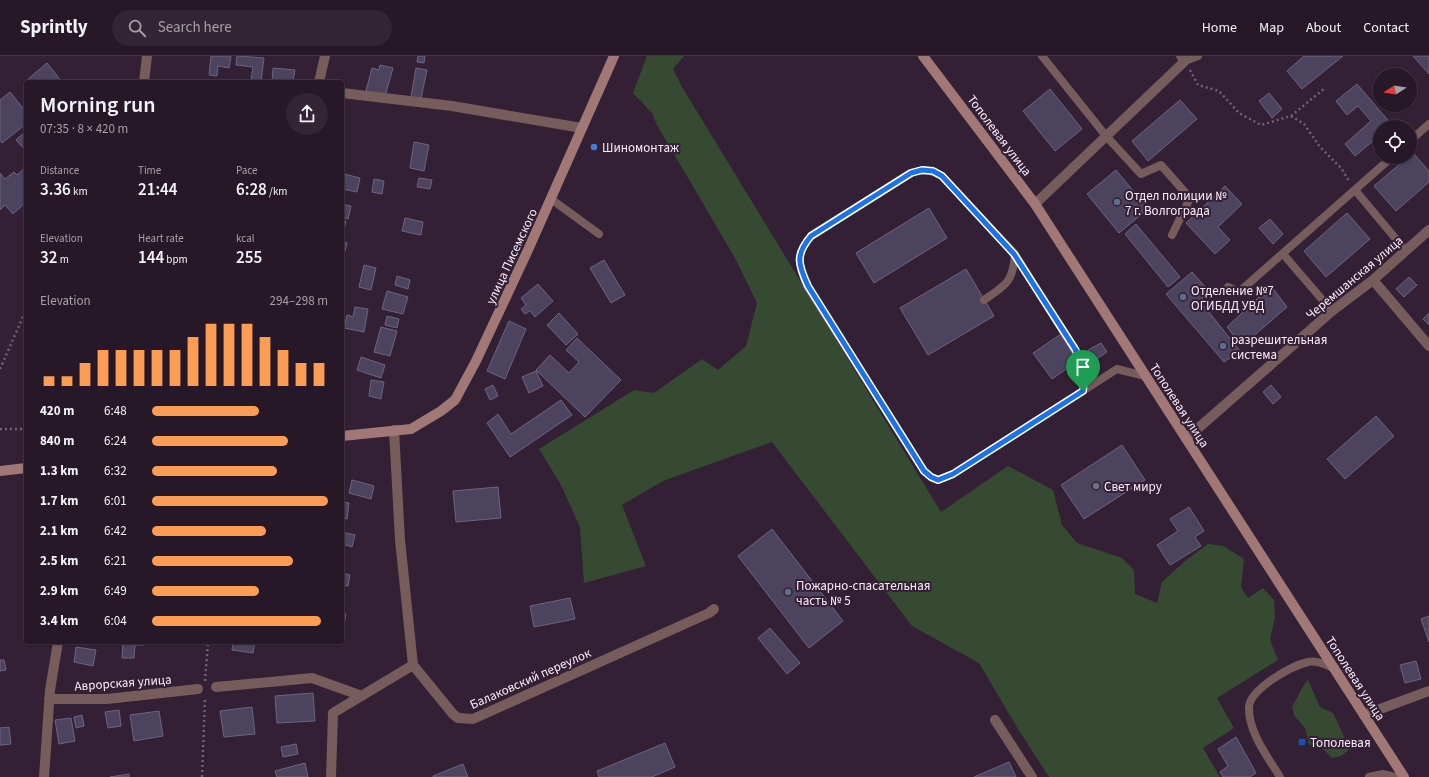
<!DOCTYPE html>
<meta charset="utf-8">
<style>
:root{--surface:#271827;--page:#332533;--text:#f1f3f6;--muted:#a4a0a7;--line:#433744;--accent:#fc9d53}
body{margin:0;font-family:"Source Sans 3",sans-serif;background:var(--page);color:var(--text);height:100vh;display:flex;flex-direction:column;font-size:15px;white-space:nowrap}
*{box-sizing:border-box;margin:0}
p{font-size:13px;color:var(--muted)}
.icon{flex:none;width:22px;height:22px;fill:none;stroke:currentColor;stroke-width:2;stroke-linecap:round;stroke-linejoin:round}
.map{position:relative;flex:1;overflow:hidden}
.drawer{position:absolute;left:24px;top:24px;width:320px;height:564px;display:flex;flex-direction:column;background:var(--surface);border-radius:4px;box-shadow:0 1px 3px #0004,0 0 0 1px var(--line)}
.drawer>*{flex:none}
.needle{width:26px;rotate:258deg}
.controls{position:absolute;left:1373px;top:12px;display:grid;gap:8px}
.controls a{display:grid;place-items:center;width:44px;height:44px;border-radius:50%;background:var(--surface);box-shadow:0 1px 3px #0004,0 0 0 1px var(--line);font-size:20px}
.pin{position:absolute;display:grid;place-items:center;width:34px;height:34px;color:#fff;margin:-41px -17px;border-radius:50% 50% 50% 0;rotate:-45deg;box-shadow:0 0 4px #0007}
.pin .icon{rotate:45deg}
.round{display:grid;place-items:center;flex:none;width:42px;height:42px;border-radius:21px;background:var(--page)}
.summary{display:flex;align-items:center;justify-content:space-between;height:68px;padding:0 16px}
h1{font-size:22px;font-weight:600;line-height:30px}
.figures{display:grid;grid-template-columns:repeat(3,1fr);gap:6px;height:68px;padding:4px 16px}
.figures div{display:grid;align-content:center}
.figures b{font-size:17px;font-weight:600}
.figures small{font-size:11px;font-weight:400}
.figures p{font-size:11px}
.chart{height:112px;padding:8px 16px}
.chart p{display:flex;justify-content:space-between}
.chart svg{width:100%;height:72px;margin-top:4px;stroke:var(--accent);stroke-width:6}
ul{padding:0 16px;list-style:none;font-size:13px}
li{display:grid;grid-template-columns:64px 48px 1fr;align-items:center;height:30px}
li i{height:10px;border-radius:5px;background:var(--accent)}
header{display:flex;align-items:center;gap:24px;box-sizing:border-box;height:56px;padding:0 20px;background:var(--surface);border-bottom:1px solid var(--line)}
header strong{font-size:19px}
nav{display:flex;gap:22px;margin-inline-start:auto;font-size:14px}
.search{width:280px;height:36px;background:var(--page);display:flex;align-items:center;gap:10px;box-sizing:border-box;padding:0 14px;border-radius:22px;color:var(--muted);font-size:15px}
.map>svg:first-child{display:block}
</style>
<header>
<strong>Sprintly</strong>
<div class="search"><svg class="icon" aria-label="search" viewBox="0 0 24 24"><circle cx="10" cy="10" r="6"/><path d="M15 15l6 6"/></svg>Search here</div>
<nav><a>Home</a><a>Map</a><a>About</a><a>Contact</a></nav>
</header>
<div class="map">
<svg width="1429" height="721" viewBox="0 0 1429 721">
<rect width="100%" height="100%" fill="#342034"/>
<path fill="#354a31" d="M647 0H684L673 13 682 31 941 456 1008 410 1053 434 1062 469 1077 487 1122 502 1134 514 1135 538 1157 547 1162 526 1185 505 1208 488 1223 490 1244 503 1241 531 1248 542 1263 532 1274 544 1275 561 1270 584 1278 604 1217 642 1234 672 1203 692 1220 721H1049L1018 673 979 607 912 570 772 386 663 425 622 449 646 510 584 527 580 471 561 429 539 393 634 334 654 337 702 303 718 314 746 290 757 247 735 202 657 69 652 57 633 37Z
M1308 624 1320 651 1333 657 1350 693 1341 700 1332 702 1321 691 1309 689 1305 672 1294 659 1292 650C1299 641 1300 632 1308 624Z"/>
<path fill="#4c435e" stroke="#6e6480" d="M211 0H231L229 12 218 10 217 20 209 19Z
M237 0 264 2 261 25 251 24 253 11 236 9Z
M418 0H425L424 7 417 6Z
M1304 0H1343L1302 33 1287 15Z
M1413 0H1429V18Z
M47 7 62 26H29L27 24Z
M380 9 393 12 385 40 366 35 372 12 379 14Z
M273 12 295 14 293 26H272Z
M416 12 427 14 421 43 411 41Z
M1357 28 1392 69 1390 71H1380V79L1355 100 1345 88 1371 65 1358 50 1347 59 1336 45Z
M1050 33 1082 73 1055 95 1023 55Z
M10 36 26 56V68L2 87 0 84V44Z
M1269 37 1282 53 1272 62 1259 45Z
M1180 44 1197 63 1148 105 1132 85Z
M26 75V95L16 84Z
M414 86 429 89 424 115 410 112Z
M1413 97 1429 115V126L1396 155 1374 130Z
M26 111V146L13 158 5 149 0 154V117L5 123 14 116 17 119Z
M1116 114 1148 153 1119 177 1087 138Z
M344 118 360 122 357 136 342 133Z
M419 122 432 124 430 133 417 131Z
M374 123 384 125 382 138 372 136Z
M1225 130 1242 148 1218 171 1230 184 1215 198 1186 167Z
M342 148 351 150 348 163 342 161Z
M929 152 947 182 874 227 856 197Z
M1347 157 1370 183 1326 221 1304 195Z
M405 162 423 166 421 179 402 175Z
M1270 163 1283 178 1273 188 1259 172Z
M342 164 346 165 343 179H342Z
M1136 168 1180 221 1168 231 1125 178Z
M342 185 347 187 343 203H342Z
M604 204 625 239 611 247 590 212Z
M364 209 376 212 371 234 359 231Z
M966 213 994 260 928 299 900 252Z
M1192 216 1209 235 1200 245 1240 295 1224 306 1166 238Z
M397 220 410 224 408 233 395 229Z
M1409 221 1417 229 1404 241 1396 233Z
M538 228 553 245 535 261 530 255 525 258 521 253 526 249 521 242Z
M1271 230 1287 251 1242 290 1227 271Z
M387 235 408 241 403 258 382 253Z
M355 251 368 253 364 276 344 272 347 259 353 261Z
M559 257 578 278 566 289 547 269Z
M1429 257V269L1423 263Z
M387 260 399 263 397 272 385 269Z
M509 265 526 273 505 323 487 315Z
M381 271 397 275 390 300 374 296Z
M1061 278 1079 304 1052 323 1033 297Z
M577 282 621 324 585 361 536 314 550 299 569 317 579 306 566 294Z
M1101 287 1107 296 1095 304 1088 294Z
M361 301 385 309 381 322 357 314Z
M536 315 543 330 529 337 522 321Z
M371 324 384 326 381 343 369 340Z
M493 329 498 340 490 344 485 333Z
M1271 329 1281 341 1273 348 1263 336Z
M561 344 572 359 510 401 487 367 498 358 511 378Z
M1376 360 1394 380 1345 423 1327 403Z
M1122 389 1145 424 1084 463 1061 429Z
M352 424 374 430 371 443 349 437Z
M498 431 501 462 456 466 453 435Z
M342 446 349 447 347 463 342 462Z
M1189 451 1204 475 1195 481 1201 490 1170 509 1157 489 1178 475 1170 463Z
M772 473 843 565 809 592 738 500Z
M342 476 355 479 352 491 342 488Z
M342 517 350 519 348 530 342 529Z
M570 542 575 563 534 571 530 550Z
M342 558H346L342 579Z
M1429 560V586L1421 563Z
M770 572 800 607 787 618 758 582Z
M123 586H144V589H135L134 602H122Z
M233 586H255L253 597 232 594Z
M76 591 96 594 93 610 74 606Z
M0 604H4L6 614 0 615Z
M1416 605 1421 623 1405 627 1400 609Z
M313 637 315 665 277 667 275 640Z
M252 651 255 678 224 681 220 655Z
M119 654 121 670 108 672 105 656Z
M159 655 163 680 134 685 130 659Z
M82 659 84 670 76 672 74 661Z
M71 662 75 685 59 688 55 664Z
M9 671 11 688 0 689V672Z
M1236 681 1256 717 1250 721H1223L1220 716 1228 710 1218 693Z
M665 687 675 711 652 721H599L597 715Z
M296 688 298 698 283 701 281 691Z
M1009 706 1016 721H974Z
M305 707 308 721H277L275 715Z
M463 708 468 721H433V720Z
M129 718V721H110Z"/>
<g fill="none" stroke-linecap="round" stroke-linejoin="round">
<path stroke="#736173" stroke-width="2.5" stroke-dasharray="2 3" stroke-linecap="butt" d="M1190 14 1198 29 1219 35 1239 57 1261 69 1291 60 1304 68 1320 91 1341 112 1349 125
M1291 60 1325 32
M26 146V147
M0 313 26 254
M0 373H26
M205 625 208 586
M202 721 205 642"/>
<path stroke="#765c5a" stroke-width="8" d="M1042 0 1106 80 1141 118 1161 109 1190 142 1172 179
M1185 5 1198 0
M1410 85 1429 68
M1355 134 1406 195
M551 143 599 178
M1015 198 1082 306 1085 320 1083 335
M1283 198 1332 255
M1228 231 1239 236 1392 101
M984 244C1006 229 1013 226 1015 198L942 120C931 114 924 113 911 117L811 180C795 199 798 208 807 230L924 415 931 421 938 424 953 418 1117 313 1145 320
M1280 721C1268 701 1248 676 1249 651 1250 633 1291 610 1308 606 1317 604 1326 609 1334 612
M1369 721 1383 718 1395 721"/>
<path stroke="#765c5a" stroke-width="10" d="M144 26 147 0
M319 26 325 0
M342 37 452 50 582 72
M1035 148 1185 5 1181 0
M1373 224 1429 290
M394 374 400 484 413 609 453 658 458 662 473 663 709 557 714 553
M1187 382 1332 255 1373 224 1429 174
M216 631 312 622 362 640
M49 643H107L198 633
M1364 659 1429 635
M995 664 1032 721
M44 721 50 634 58 586
M331 721 333 657 413 609"/>
<path stroke="#a17876" stroke-width="10" d="M923 0 1035 148 1404 721
M342 380 411 373 441 355 455 344 476 305 528 194 614 0
M0 415 26 412"/>
</g>
<g fill="none" stroke-linecap="round" stroke-linejoin="round">
<defs>
<path id="route" d="M922 114 933 115 942 120 1014 198 1075 293C1083 308 1085 318 1083 335L953 418 938 424 931 421 924 415 808 230C798 208 795 199 811 180L911 117Z"/>
</defs>
<use href="#route" stroke="#fff" stroke-width="8"/>
<use href="#route" stroke="#1a73e8" stroke-width="5"/>
</g>
<circle fill="#3f7fe0" stroke="#342034" stroke-width="1.5" cx="594" cy="91" r="4"/>
<g fill="#5c6f8a" stroke="#342034" stroke-width="1.5">
<circle cx="1117" cy="146" r="4"/>
<circle cx="1183" cy="241" r="4"/>
<circle cx="1223" cy="290" r="4"/>
<circle cx="788" cy="536" r="4"/>
</g>
<circle fill="#6b7280" stroke="#342034" stroke-width="1.5" cx="1096" cy="430" r="4"/>
<rect fill="#1a4fb4" stroke="#342034" stroke-width="1.5" x="1298" y="682" width="8" height="8" rx="2"/>
<g text-anchor="middle" stroke-width="4" stroke-linejoin="round" paint-order="stroke">
<g font-size="13" fill="#faecfa" stroke="#342034">
<text transform="translate(1000 79) rotate(53)" y="5">Тополевая улица</text>
<text transform="translate(511 200) rotate(-65)" y="5">улица Писемского</text>
<text transform="translate(1354 221) rotate(-40)" y="5">Черемшанская улица</text>
<text transform="translate(1180 349) rotate(57)" y="5">Тополевая улица</text>
<text transform="translate(530 622) rotate(-24)" y="5">Балаковский переулок</text>
<text transform="translate(1356 622) rotate(57)" y="5">Тополевая улица</text>
<text transform="translate(123 626) rotate(-4)" y="5">Аврорская улица</text>
</g>
<g font-size="13" fill="#faecfa" stroke="#342034" text-anchor="start">
<text x="602" y="96">Шиномонтаж</text>
<text x="1125" y="144">Отдел полиции №<tspan x="1125" dy="15">7 г. Волгограда</tspan></text>
<text x="1191" y="239">Отделение №7<tspan x="1191" dy="15">ОГИБДД УВД</tspan></text>
<text x="1231" y="288">разрешительная<tspan x="1231" dy="15">система</tspan></text>
<text x="1104" y="435">Свет миру</text>
<text x="796" y="534">Пожарно-спасательная<tspan x="796" dy="15">часть № 5</tspan></text>
<text x="1310" y="691">Тополевая</text>
</g>
</g>
</svg>
<div class="controls">
<a><svg class="needle" viewBox="-14 -14 28 28"><path d="M0-13l5 13h-10z" fill="#e53935"/><path d="M0 13l5-13h-10z" fill="#a4a0a7"/></svg></a>
<a><svg class="icon" aria-label="locate" viewBox="0 0 24 24"><circle cx="12" cy="12" r="6"/><path d="M12 2v4M12 18v4M2 12h4M18 12h4"/></svg></a>
</div>
<div class="pin" style="left:1083px;top:335px;background:#1e9e55"><svg class="icon" aria-label="arrive" viewBox="0 0 24 24"><path d="M6 21V4h12l-3 4 3 4H6"/></svg></div>
<section class="drawer">
<div class="summary"><div><h1>Morning run</h1><p>07:35 · 8 × 420 m</p></div><a class="round"><svg class="icon" aria-label="share" viewBox="0 0 24 24"><path d="M12 15V3M7 8l5-5 5 5M5 13v7h14v-7"/></svg></a></div>
<div class="figures">
<div><p>Distance</p><b>3.36<small> km</small></b></div>
<div><p>Time</p><b>21:44</b></div>
<div><p>Pace</p><b>6:28<small> /km</small></b></div>
</div>
<div class="figures">
<div><p>Elevation</p><b>32<small> m</small></b></div>
<div><p>Heart rate</p><b>144<small> bpm</small></b></div>
<div><p>kcal</p><b>255</b></div>
</div>
<div class="chart"><p><span>Elevation</span>294–298 m</p>
<svg viewBox="0 0 160 44" preserveAspectRatio="none"><path d="M5 44V38M15 44V38M25 44V30M35 44V22M45 44V22M55 44V22M65 44V22M75 44V22M85 44V14M95 44V6M105 44V6M115 44V6M125 44V14M135 44V22M145 44V30M155 44V30"/></svg>
</div>
<ul>
<li><b>420 m</b>6:48<i style="width:61%"></i></li>
<li><b>840 m</b>6:24<i style="width:77%"></i></li>
<li><b>1.3 km</b>6:32<i style="width:71%"></i></li>
<li><b>1.7 km</b>6:01<i style="width:100%"></i></li>
<li><b>2.1 km</b>6:42<i style="width:65%"></i></li>
<li><b>2.5 km</b>6:21<i style="width:80%"></i></li>
<li><b>2.9 km</b>6:49<i style="width:61%"></i></li>
<li><b>3.4 km</b>6:04<i style="width:96%"></i></li>
</ul>
</section>
</div>
